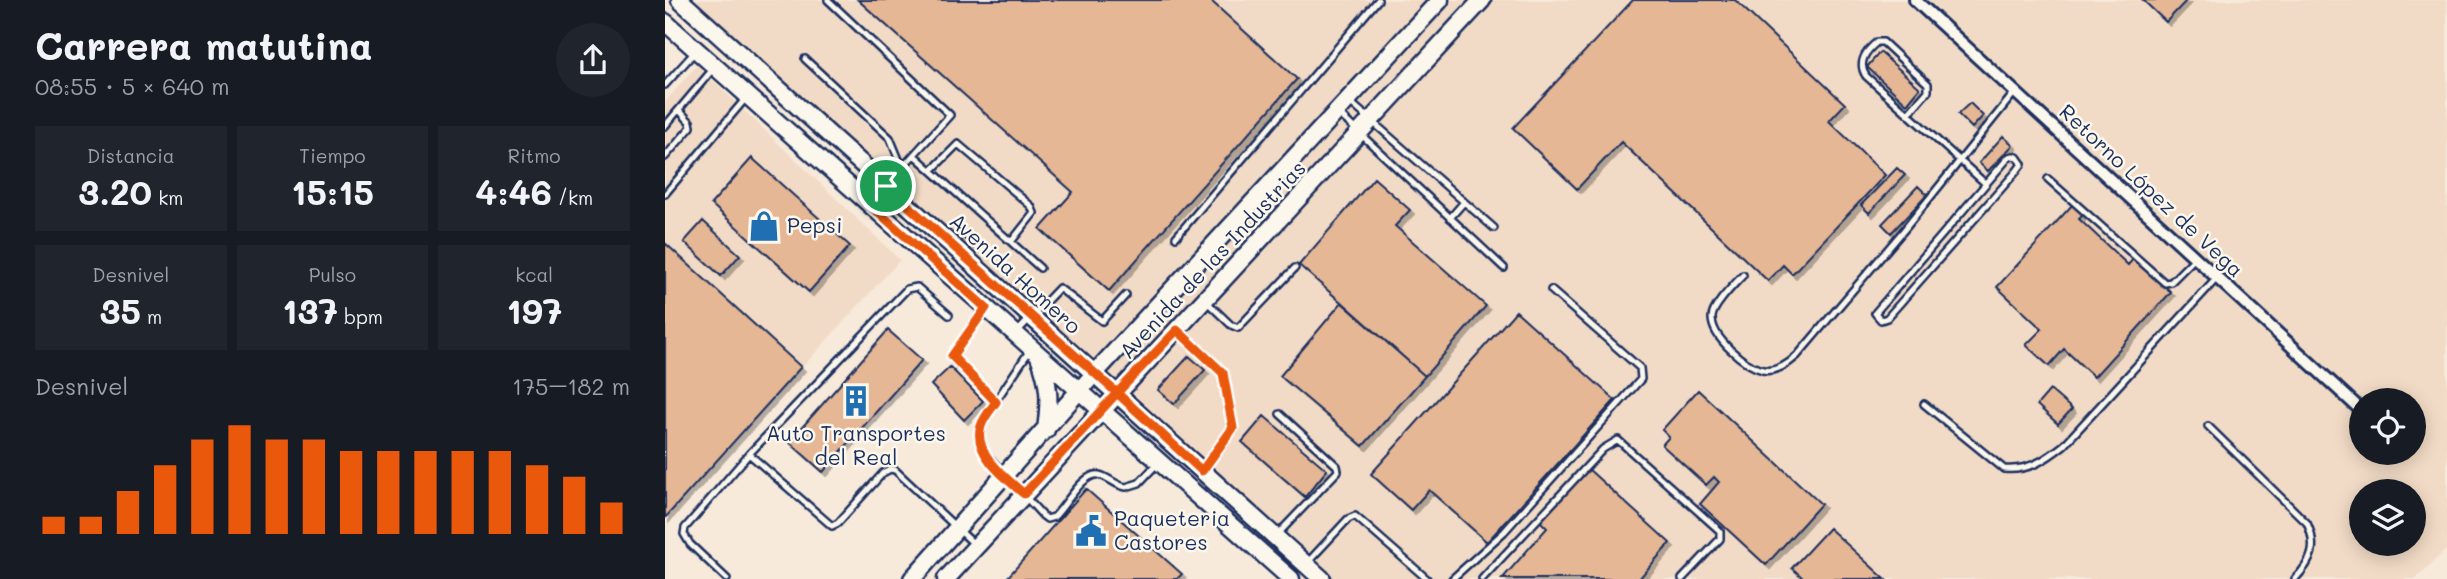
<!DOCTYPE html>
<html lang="es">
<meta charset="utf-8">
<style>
:root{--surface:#171b24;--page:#20242c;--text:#f1f3f6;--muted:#9ea1a6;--accent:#ea580c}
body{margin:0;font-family:Mali,sans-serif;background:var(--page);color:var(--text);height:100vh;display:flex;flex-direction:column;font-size:26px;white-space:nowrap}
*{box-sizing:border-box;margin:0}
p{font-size:23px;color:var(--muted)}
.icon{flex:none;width:38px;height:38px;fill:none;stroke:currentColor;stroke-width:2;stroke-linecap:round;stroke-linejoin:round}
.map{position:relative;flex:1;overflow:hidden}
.panel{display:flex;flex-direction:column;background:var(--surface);width:665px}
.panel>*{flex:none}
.buttons{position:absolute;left:1684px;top:388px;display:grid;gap:14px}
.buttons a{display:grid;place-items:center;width:77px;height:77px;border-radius:50%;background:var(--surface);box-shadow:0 4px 18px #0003;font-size:35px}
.pin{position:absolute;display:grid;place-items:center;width:60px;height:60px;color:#fff;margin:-30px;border:4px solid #fff;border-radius:50%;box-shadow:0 2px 7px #0007}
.round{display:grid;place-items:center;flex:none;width:74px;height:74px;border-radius:37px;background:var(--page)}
.summary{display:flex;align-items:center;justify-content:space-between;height:119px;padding:0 35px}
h1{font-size:38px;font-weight:700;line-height:52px}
.figures{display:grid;grid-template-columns:repeat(3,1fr);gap:10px;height:119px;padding:7px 35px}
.figures div{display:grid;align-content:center;border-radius:0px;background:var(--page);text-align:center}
.figures b{font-size:35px;font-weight:700}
.figures small{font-size:19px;font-weight:400}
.figures p{font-size:19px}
.chart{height:196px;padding:14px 35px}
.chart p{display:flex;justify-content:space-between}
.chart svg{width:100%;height:126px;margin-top:7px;stroke:var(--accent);stroke-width:6}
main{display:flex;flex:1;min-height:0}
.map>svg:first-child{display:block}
</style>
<main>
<section class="panel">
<div class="summary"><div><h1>Carrera matutina</h1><p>08:55 · 5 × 640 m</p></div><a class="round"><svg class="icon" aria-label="share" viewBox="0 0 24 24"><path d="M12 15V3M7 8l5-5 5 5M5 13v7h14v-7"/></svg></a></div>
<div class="figures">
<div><p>Distancia</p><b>3.20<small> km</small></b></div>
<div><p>Tiempo</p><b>15:15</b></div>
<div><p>Ritmo</p><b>4:46<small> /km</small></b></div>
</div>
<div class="figures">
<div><p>Desnivel</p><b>35<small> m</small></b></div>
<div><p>Pulso</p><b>137<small> bpm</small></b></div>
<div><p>kcal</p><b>197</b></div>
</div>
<div class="chart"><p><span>Desnivel</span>175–182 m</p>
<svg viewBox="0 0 160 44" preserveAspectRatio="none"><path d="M5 44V38M15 44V38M25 44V29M35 44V20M45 44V11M55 44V6M65 44V11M75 44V11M85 44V15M95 44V15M105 44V15M115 44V15M125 44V15M135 44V20M145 44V24M155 44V33"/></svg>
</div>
</section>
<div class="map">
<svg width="1782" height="579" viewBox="0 0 1782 579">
<defs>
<filter id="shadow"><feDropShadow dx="4" dy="4" stdDeviation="0" flood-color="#0004"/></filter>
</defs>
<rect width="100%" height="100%" fill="#f7eadb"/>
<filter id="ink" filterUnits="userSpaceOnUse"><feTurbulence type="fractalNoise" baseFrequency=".0143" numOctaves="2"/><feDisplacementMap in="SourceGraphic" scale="14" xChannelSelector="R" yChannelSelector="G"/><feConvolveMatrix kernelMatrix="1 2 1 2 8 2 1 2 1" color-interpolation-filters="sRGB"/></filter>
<g filter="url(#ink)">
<path fill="#f2dbc6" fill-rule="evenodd" d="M18 0H1782V549L1750 579H665ZM1696 401H1748V453H1696ZM1696 492H1748V544H1696Z
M32 65 235 260 0 518V102Z"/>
<path fill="#e5b795" stroke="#1b2f5e" stroke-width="2" filter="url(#shadow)" d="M193 0H545L632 79 444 291 375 229 408 192Z
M968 0H1070L1180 104 1164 121 1220 175 1127 274 1118 265 1103 281 956 142 912 189 848 128Z
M1478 0H1522L1501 22Z
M1215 52 1255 88 1242 104 1202 67Z
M1305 103 1318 116 1307 128 1293 114Z
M1338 136 1348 145 1323 171 1314 163Z
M87 158 185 246 144 292 46 204Z
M1232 168 1240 175 1204 213 1196 205Z
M709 178 745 210 730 226 821 306 760 376 634 265Z
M1253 186 1262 195 1226 233 1217 224Z
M1409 203 1420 213 1414 219 1463 265 1469 258 1506 292 1429 377 1399 349 1384 366 1361 345 1377 329 1332 287Z
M38 221 75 255 56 276 19 242Z
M295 226 312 242 308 247 291 231Z
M0 243 136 367 0 518Z
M677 302 760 376 698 446 615 376Z
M851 311 950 400 822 542 764 490 746 510 706 474Z
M223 330 257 360 158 472 124 442Z
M524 356 540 370 509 404 493 390Z
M285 367 318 401 299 420 266 385Z
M1033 390 1156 504 1101 565 1035 504 1054 482 1049 477 1041 485 997 445 1004 437 997 430Z
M1385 390 1407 409 1393 424 1372 405Z
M599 416 662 470 640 497 577 442Z
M922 468 1005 543 974 579H837L882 528 875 521Z
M421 489 517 574 512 579H341Z
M1164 528 1220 579H1139L1127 568Z"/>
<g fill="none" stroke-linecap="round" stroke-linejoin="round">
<defs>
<path id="service" d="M163 0 285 115 206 202
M140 59 225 138 237 167
M0 85 29 53
M685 102 829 228
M674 114 839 268
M1243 114 1263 91V84L1218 42H1212C1201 51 1192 62 1201 76L1321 184
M0 126 48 69
M249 155 375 268
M1348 156 1352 157 1357 164 1351 172 1222 318 1216 320 1210 313 1344 157Z
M0 157 26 127 25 122 14 110
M267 170 293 144 366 206 369 213 346 242
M1383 179 1500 283 1506 282 1530 258
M0 194 81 98
M785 218 799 202
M511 237 713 0
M1078 275C1070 284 1047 306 1047 318 1047 338 1080 366 1098 370 1111 373 1123 364 1132 356L1239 230 1350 92
M542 302 566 325 573 328 630 268
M319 310 287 356 290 361 331 402
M284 315 252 287 242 289 84 454 167 526 173 523 218 473 225 469 230 470 309 544
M513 330 558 373 568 428 539 468
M353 331 394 288 437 321 461 295
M365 350 318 420 314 435 319 452 378 516 382 519 389 517C400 507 418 472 434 475 444 477 451 486 461 487L474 483 492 464
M1259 404 1339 469C1364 471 1380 460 1399 445L1552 278
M1543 426 1642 523C1653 547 1647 561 1630 579
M611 536 673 471 672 466 615 414
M643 562 683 519 690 516 762 579
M62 579 25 544 19 534 20 528 84 454
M787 579 839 532 976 379 975 368 886 290
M817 579 938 449 953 440 1055 531V539L1017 579"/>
<path id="minor" d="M1250 0 1696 410"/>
<path id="primary" d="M15 0 657 579
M0 22 626 579
M374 356C385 384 385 400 381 430
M247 579 429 374 775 0
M281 579 817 0"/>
</defs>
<use href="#service" stroke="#1b2f5e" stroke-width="10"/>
<use href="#minor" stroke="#1b2f5e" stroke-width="16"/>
<use href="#primary" stroke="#1b2f5e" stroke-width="21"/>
<use href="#service" stroke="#fbf7ec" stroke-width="5"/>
<use href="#minor" stroke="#fbf7ec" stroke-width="10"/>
<use href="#primary" stroke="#fbf7ec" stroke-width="16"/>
</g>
</g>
<g fill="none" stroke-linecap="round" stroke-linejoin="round" filter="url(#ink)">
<defs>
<path id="route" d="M221 186 204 204 321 308 287 356 331 402C326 409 319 417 316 426 307 453 341 478 359 494L452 393 537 471 568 428 558 373 512 330 452 393 221 186"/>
</defs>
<use href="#route" stroke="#fff" stroke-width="14"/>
<use href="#route" stroke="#ea580c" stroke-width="9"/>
</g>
<defs>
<symbol id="shop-bare" viewBox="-9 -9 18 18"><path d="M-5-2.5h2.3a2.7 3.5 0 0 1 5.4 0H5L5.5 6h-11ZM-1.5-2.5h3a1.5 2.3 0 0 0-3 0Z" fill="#1f6fb2" stroke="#fbf7ec" stroke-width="2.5" paint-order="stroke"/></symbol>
<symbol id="building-bare" viewBox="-9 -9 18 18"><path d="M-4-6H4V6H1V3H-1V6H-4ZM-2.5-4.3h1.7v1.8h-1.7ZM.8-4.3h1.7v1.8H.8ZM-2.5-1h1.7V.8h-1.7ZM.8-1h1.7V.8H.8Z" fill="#1f6fb2" stroke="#fbf7ec" stroke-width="2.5" paint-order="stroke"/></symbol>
<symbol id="civic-bare" viewBox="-9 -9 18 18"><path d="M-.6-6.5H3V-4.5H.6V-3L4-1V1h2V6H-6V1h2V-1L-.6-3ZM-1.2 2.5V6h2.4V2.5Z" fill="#1f6fb2" stroke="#fbf7ec" stroke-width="2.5" paint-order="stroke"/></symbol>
</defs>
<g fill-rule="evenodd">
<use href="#shop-bare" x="77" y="204" width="44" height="44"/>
<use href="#building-bare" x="169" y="379" width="44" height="44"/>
<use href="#civic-bare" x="404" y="509" width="44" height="44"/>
</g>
<g text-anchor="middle" stroke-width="5" stroke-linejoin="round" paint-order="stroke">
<g font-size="21" fill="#1b2f5e" stroke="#fbf7ec">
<text transform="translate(1486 191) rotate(43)" y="7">Retorno López de Vega</text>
<text transform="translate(548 260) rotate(-47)" y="7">Avenida de las Industrias</text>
<text transform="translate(350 274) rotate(42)" y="7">Avenida Homero</text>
</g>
<g font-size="21" fill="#1b2f5e" stroke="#fbf7ec" text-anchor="start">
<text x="122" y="233">Pepsi</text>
<text x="191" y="441" text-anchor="middle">Auto Transportes<tspan x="191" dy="24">del Real</tspan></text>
<text x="449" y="526">Paqueteria<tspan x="449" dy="24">Castores</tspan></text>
</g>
</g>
</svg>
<div class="buttons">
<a><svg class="icon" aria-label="locate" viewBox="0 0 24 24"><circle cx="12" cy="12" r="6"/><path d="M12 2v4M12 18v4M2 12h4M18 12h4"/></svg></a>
<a><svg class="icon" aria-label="layers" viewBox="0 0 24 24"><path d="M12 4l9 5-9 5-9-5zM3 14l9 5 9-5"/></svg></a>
</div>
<div class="pin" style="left:221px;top:186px;background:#1e9e55"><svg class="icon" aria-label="arrive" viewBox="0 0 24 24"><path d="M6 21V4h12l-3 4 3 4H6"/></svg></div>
</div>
</main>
